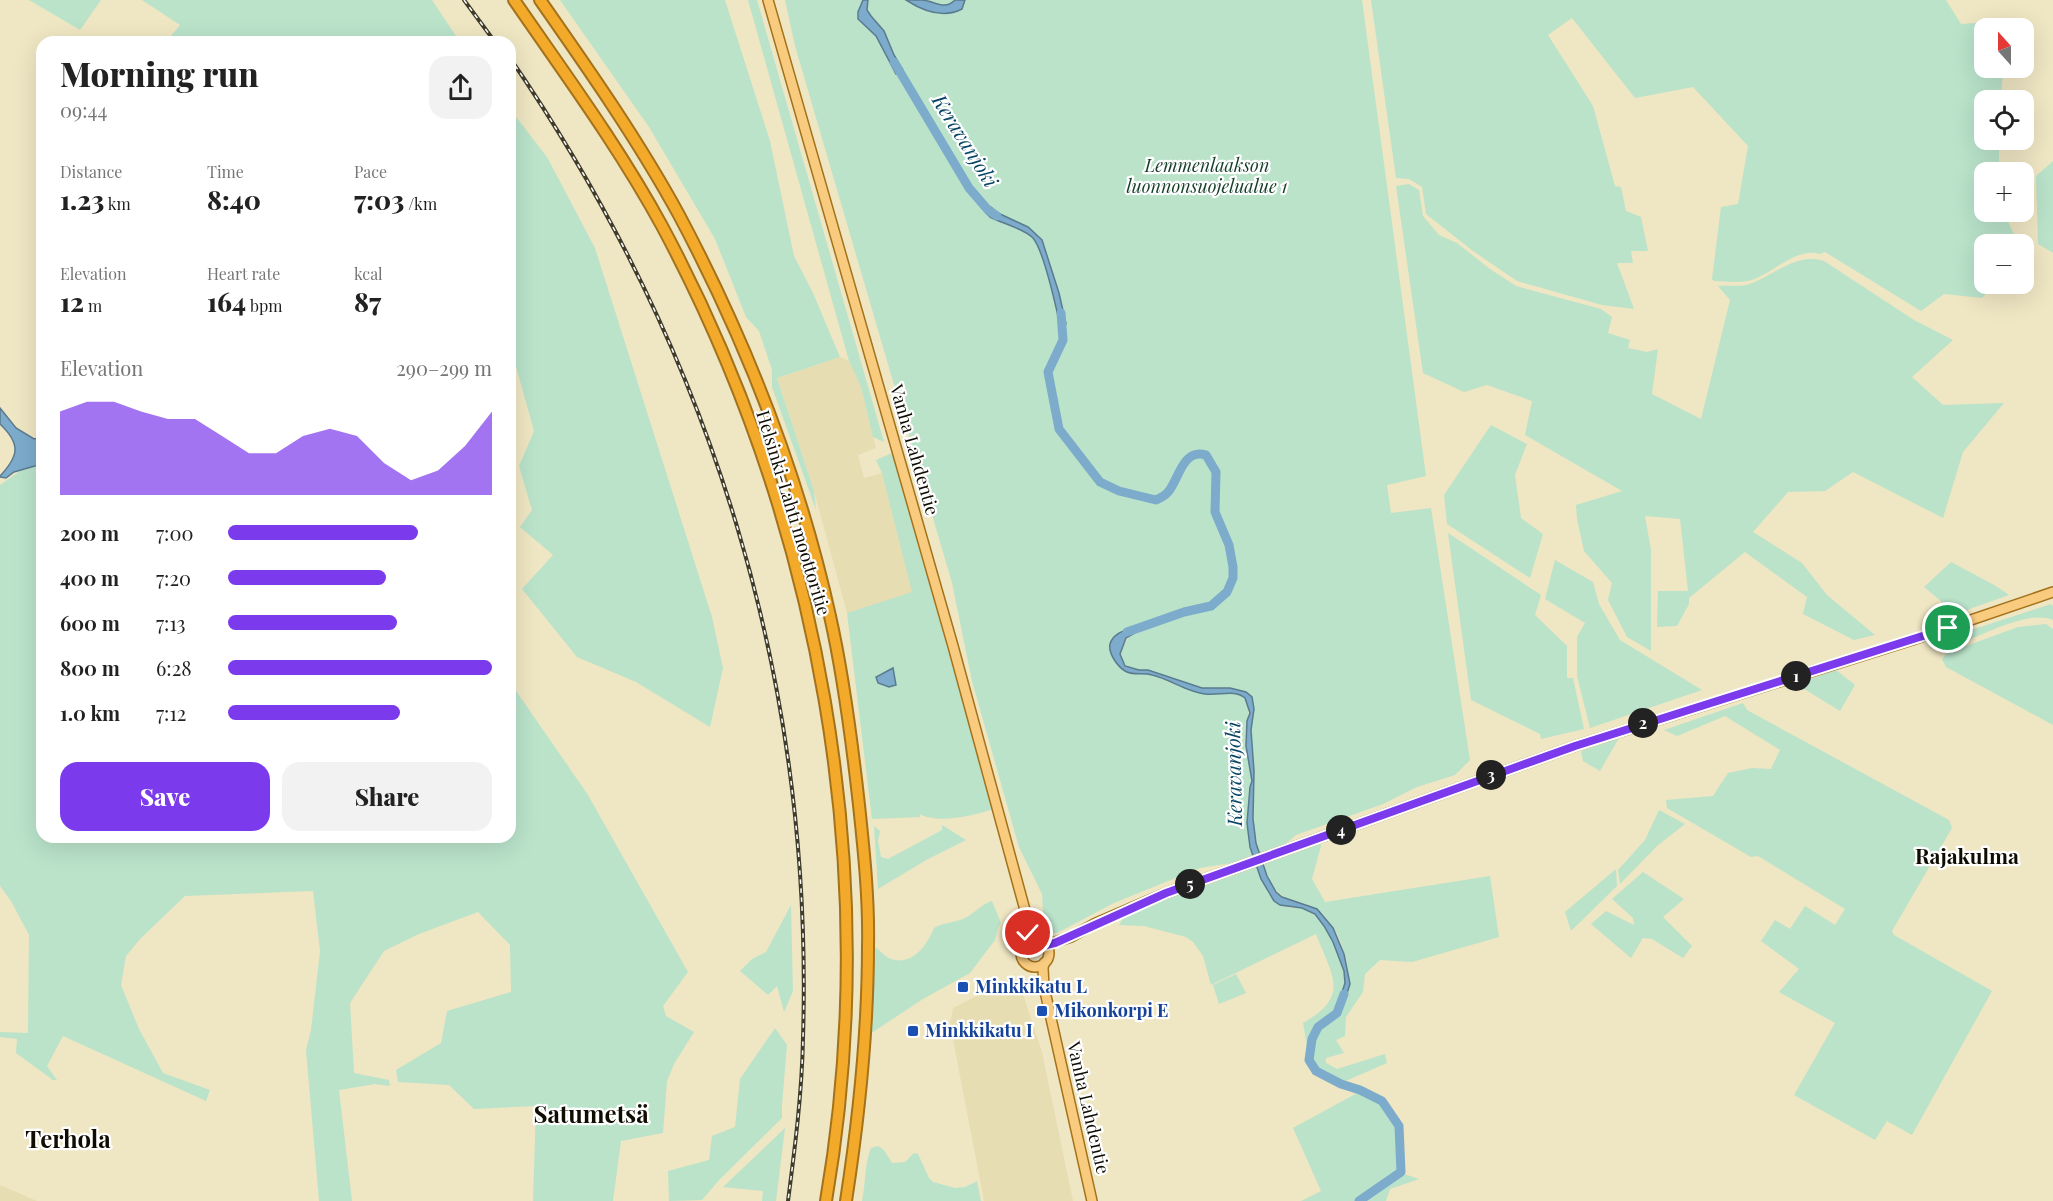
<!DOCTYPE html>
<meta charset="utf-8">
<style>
:root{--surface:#fff;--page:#f2f2f2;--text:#222;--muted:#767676;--accent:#7c3aed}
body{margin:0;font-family:"Playfair Display",serif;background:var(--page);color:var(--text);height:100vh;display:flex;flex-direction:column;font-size:22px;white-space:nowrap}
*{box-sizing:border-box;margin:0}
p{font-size:20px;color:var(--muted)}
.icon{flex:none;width:33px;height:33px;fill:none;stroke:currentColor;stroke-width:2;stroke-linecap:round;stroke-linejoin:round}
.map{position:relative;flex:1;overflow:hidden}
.drawer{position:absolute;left:36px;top:36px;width:480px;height:807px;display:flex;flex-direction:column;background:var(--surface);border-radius:18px;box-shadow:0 6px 24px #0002}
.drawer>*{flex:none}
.needle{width:39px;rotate:339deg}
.buttons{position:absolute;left:1974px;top:18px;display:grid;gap:12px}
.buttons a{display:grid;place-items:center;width:60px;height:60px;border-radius:12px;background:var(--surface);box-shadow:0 6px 24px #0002;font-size:30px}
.pin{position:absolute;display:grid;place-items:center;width:51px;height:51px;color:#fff;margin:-26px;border:3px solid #fff;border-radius:50%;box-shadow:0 2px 6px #0007}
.km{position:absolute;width:30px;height:30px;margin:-15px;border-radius:50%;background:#222;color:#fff;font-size:16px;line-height:30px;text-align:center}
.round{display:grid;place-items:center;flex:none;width:63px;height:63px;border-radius:18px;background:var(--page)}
.head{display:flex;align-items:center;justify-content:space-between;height:102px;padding:0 24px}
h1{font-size:33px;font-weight:800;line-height:45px}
.figures{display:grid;grid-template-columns:repeat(3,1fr);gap:9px;height:102px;padding:6px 24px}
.figures div{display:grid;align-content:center}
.figures b{font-size:26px;font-weight:800}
.figures small{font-size:16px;font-weight:400}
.figures p{font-size:16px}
.chart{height:168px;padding:12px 24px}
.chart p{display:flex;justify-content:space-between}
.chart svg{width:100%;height:108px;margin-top:6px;fill:var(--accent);opacity:.7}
.action{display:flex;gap:12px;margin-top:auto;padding:12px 24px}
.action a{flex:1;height:69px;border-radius:18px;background:var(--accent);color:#fff;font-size:24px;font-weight:800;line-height:69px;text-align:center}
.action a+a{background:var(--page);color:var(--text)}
ul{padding:0 24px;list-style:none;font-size:20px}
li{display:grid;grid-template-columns:96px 72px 1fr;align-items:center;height:45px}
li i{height:15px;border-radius:8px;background:var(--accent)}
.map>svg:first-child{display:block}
</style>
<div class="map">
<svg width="2053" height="1201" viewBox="0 0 2053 1201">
<rect width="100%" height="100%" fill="#efe6c3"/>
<path fill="#e7ddb2" d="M840 357 849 361 861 387 876 448 858 455 864 478 882 473 914 595 847 613 814 491 777 378Z
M1011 978 1019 982 1042 1052 1073 1201H984L950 1024 953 1008Z
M0 1185 37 1201H0Z"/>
<path fill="#bae3ca" d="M29 0H101L80 30Z
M142 0H432L460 42H166L180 25Z
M560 0H725L770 141 794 256 813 293 840 357 777 378 814 491 816 510 772 387V370L759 331 746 317 715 239 649 127Z
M748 0H757L884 442 873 437 861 387 849 361Z
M785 0H1362L1426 476 1387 485 1391 513 1431 508 1470 760 1455 775 1417 787 1383 804 1296 835 1284 845 1260 854 1254 830V771L1251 726 1254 709 1252 697 1246 692 1230 688H1202L1148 670H1139L1125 666 1120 654C1123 642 1131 637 1135 626L1114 636 1109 649 1118 666 1130 673 1152 674 1170 683 1206 694 1236 693 1245 698C1252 713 1247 727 1246 743 1246 754 1251 767 1252 779 1252 783 1249 788 1249 792 1248 814 1246 835 1254 856L1238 862 1200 868 1114 903 1057 933H1044L1042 894 1019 847 972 681 952 583 795 46Z
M1371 0H1946L1961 24 1988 22 2005 26V28H1984V68H2003L2001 100H1984V140H1999V172H1984V212H2004L2018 244H1984V284H1995L1982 298 1944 294 1921 311 1825 252 1820 254C1795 246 1770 277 1747 281 1737 283 1724 281 1714 281L1712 279 1721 207 1738 204 1748 146 1693 87 1635 98 1572 18 1548 35 1593 106 1615 186 1621 187 1626 211 1641 217 1648 251H1631L1633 263H1617L1634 309 1602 305 1517 281 1473 251 1426 214 1422 187 1409 179 1396 178Z
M510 109 547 157 595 248 712 617 723 668 710 727 636 682 577 657 522 589 553 555 520 527 532 510 519 466 534 431 510 345Z
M2053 161V253L2038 244 2036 176Z
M1409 184 1419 190 1423 216 1439 235 1457 243 1490 269 1516 286 1601 309 1612 317 1608 333 1630 340 1628 348 1647 352 1658 349 1652 394 1701 419 1730 300 1718 286C1728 285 1741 287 1750 284 1774 275 1797 252 1824 261L1914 320 1953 340 1912 377 1943 405 2004 403 1963 452 1943 518 1853 472 1825 491 1788 492 1753 532 1802 563 1827 595 1875 635 1854 640 1803 614 1807 597 1745 552 1689 598V604L1677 626 1657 627 1658 591H1688L1680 519 1645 516 1651 550V651L1627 637 1608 600 1612 583 1584 551 1577 519 1576 505 1622 491 1525 435 1532 401 1487 385 1464 392 1423 373 1396 186Z
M1491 425 1527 444 1515 475 1521 518 1543 534 1530 578 1447 524 1444 495Z
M892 453 993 809C974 816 937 824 920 814V817L872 819 847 613 912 592 882 473 876 460Z
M42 464V837H510V682L588 795 688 972 663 1006 666 1016 694 1032 674 1064 667 1081 663 1133 621 1141 613 1201H533L536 1106 474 1109 449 1085 398 1082 396 1070 441 1043 447 1011 511 992 510 945 478 912 419 934 384 951 350 1003 354 1073 389 1080 390 1086 375 1084 339 1090 352 1201H319L306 1050 311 1030 320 951 313 891 185 896 141 938 126 956 121 985 139 1029 163 1073 210 1090 206 1101 63 1036 47 1066 57 1080H53L16 1053 17 1039 0 1037V1032L28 1033 29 935 11 901 0 886V485L20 471Z
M1448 533 1541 595 1535 615 1567 646V678H1573L1584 729 1541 739 1540 734 1471 700Z
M1555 560 1593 582 1599 604 1620 640 1702 690 1590 728 1577 676V637L1585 623 1545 599Z
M1951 562 1996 586 2009 595 1947 617 1941 601 1924 587Z
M2051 604 2053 606V620C2029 610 1987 633 1964 642L1953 636Z
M2046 624 2053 629V725L1946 667 1942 659 1947 653 2018 627Z
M1836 670 1855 685 1840 711 1796 684Z
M1743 703 1747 710 1949 820 1952 828 1892 931 1894 935 1992 991 1912 1135 1887 1121 1875 1140 1794 1095 1835 1023 1779 992 1799 969 1761 941 1775 920 1790 929 1805 906 1835 925 1845 909 1758 856 1751 857 1667 808 1666 800 1713 796 1728 773 1752 768 1771 769 1780 750 1725 716 1677 736 1664 730Z
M1619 738 1600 771 1583 761 1581 751Z
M1659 810 1685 824 1657 846 1620 884 1618 870 1645 840Z
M942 825 966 840 928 859 878 889 874 826 880 831 878 841 881 857 888 859 942 830Z
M1320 842 1321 846 1312 879 1325 902 1490 876 1499 937 1412 962 1380 960 1365 974 1363 992 1346 1017 1345 1036 1336 1040 1344 1053 1326 1058V1063L1337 1069 1385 1054 1387 1063 1341 1083C1334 1079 1322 1076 1316 1070 1307 1061 1311 1037 1319 1028 1327 1020 1338 1017 1343 1006 1349 995 1350 983 1348 971 1346 953 1338 929 1324 917 1320 913 1313 911 1308 909 1283 897 1268 892 1264 862Z
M1257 865 1268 893 1291 908H1302L1315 914 1324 926 1333 942 1344 971 1345 983 1336 1013 1317 1027 1310 1039 1308 1052 1303 1023C1351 996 1332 976 1316 934L1211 985 1203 956 1193 942 1186 937 1144 926 1119 925 1126 913Z
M1616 869 1617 886 1571 931 1565 912Z
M1643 872 1684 899 1663 917 1692 946 1683 958 1652 939 1643 938 1631 958 1591 924 1606 911 1634 925 1633 918 1612 899Z
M992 901 1001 923 998 928 995 940 970 973 923 999 870 1034 875 947C881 951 885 957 891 959 913 966 927 945 934 928 944 922 956 923 967 917 976 912 982 904 992 901Z
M791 905 793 991 784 1012 777 986 768 995 740 971 752 959 766 952Z
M1236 974 1246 993 1219 1004 1213 985Z
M775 1028 787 1045 782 1105V1118L720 1179 702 1200 669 1201 668 1171 709 1160 712 1136 735 1127 740 1079Z
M1359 1092C1401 1113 1397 1129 1399 1171L1357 1201H1301L1321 1191 1293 1128Z
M785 1128 776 1201H762L763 1191 723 1187Z
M878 1146 884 1150 892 1163 905 1162 914 1153 918 1154 929 1178 933 1182 955 1188 965 1187 977 1181 981 1201H862C866 1183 864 1165 871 1148Z
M1401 1173 1419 1179 1390 1189 1386 1201H1361Z"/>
<path fill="#7cabcb" stroke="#5b7b8f" stroke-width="1.5" d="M863 0H868L867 10 871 16 884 31 894 55 903 70 896 74 876 36 858 19V12Z
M906 0C911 0 917 0 922 0 935 1 944 11 955 0H965L962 9C943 19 923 11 906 0Z
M991 207 998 213 1028 227 1042 240 1059 293 1066 324 1060 325C1056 307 1044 251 1033 238 1025 229 1001 223 990 217L986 213Z
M0 408 16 428 34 439 42 437V464L14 472 6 478 0 477V476C19 456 21 444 0 424Z
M1135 626 1140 630 1126 638 1120 654 1125 666 1139 670H1148L1202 688H1230L1246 692 1252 697 1254 709 1251 730 1254 771 1253 819 1256 843 1267 876 1276 892 1282 897 1317 909 1333 928 1344 954 1350 984 1343 1006 1338 1005 1345 983 1344 971 1333 942 1324 926 1315 914 1302 908 1280 905 1274 901 1261 879 1250 847 1247 823 1250 787 1252 781 1246 746 1247 721 1250 713 1245 698C1235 689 1218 696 1205 694 1186 692 1170 679 1152 675 1143 672 1133 676 1125 671 1117 666 1108 653 1110 644 1113 633 1126 630 1135 626Z
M893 668 896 685 889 687 878 683 876 677Z"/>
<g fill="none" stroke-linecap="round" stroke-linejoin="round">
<path stroke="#7cabcb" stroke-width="9" d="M894 62 969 188 988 210 997 216
M1061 313 1063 340 1048 372 1059 429 1100 482 1119 491 1156 500C1160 498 1165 496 1168 492 1179 480 1182 448 1206 455L1216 472 1215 512 1229 545 1233 567V578L1227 592 1211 606 1184 612 1127 632
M1344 994 1337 1013 1318 1027 1312 1039 1309 1060 1316 1071 1341 1084 1360 1090 1382 1101 1399 1126 1401 1172 1359 1201"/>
<defs>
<path id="major" d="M768 0 953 646 1025 910 1039 940
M1021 953a14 14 0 1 1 28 0a14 14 0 1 1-28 0Z
M1046 945 1071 937 1096 923 1166 893 1575 746 1912 640 2053 592
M1044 963 1043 968 1044 987 1092 1201"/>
<path id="highway" d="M514 0C565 74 619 147 662 226 820 521 883 870 826 1201
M540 0C589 70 638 140 679 215 746 341 799 476 830 616 844 678 852 742 859 805 864 852 869 899 868 946 868 1031 859 1117 846 1201"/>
</defs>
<use href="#major" stroke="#a3721b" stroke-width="12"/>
<use href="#highway" stroke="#a3721b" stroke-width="14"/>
<use href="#major" stroke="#f8cb7f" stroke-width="9"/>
<use href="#highway" stroke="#f3a929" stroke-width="10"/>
<defs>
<path id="rail" d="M464 0 495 42
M510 58C712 352 814 681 803 1038 802 1093 795 1147 788 1201"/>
</defs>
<use href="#rail" stroke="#403c2c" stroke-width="4"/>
<use href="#rail" stroke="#fff" stroke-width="1.5" stroke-dasharray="4.5" stroke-linecap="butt"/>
</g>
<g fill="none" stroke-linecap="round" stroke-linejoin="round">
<defs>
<path id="route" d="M1028 933 1027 942 1038 940 1046 945 1055 943 1166 893 1575 746 1948 628"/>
</defs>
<use href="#route" stroke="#fff" stroke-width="12"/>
<use href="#route" stroke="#7c3aed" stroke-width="8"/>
</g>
<g fill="#1a4fb4" stroke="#fff" stroke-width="2">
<rect x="957" y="981" width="12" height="12" rx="3"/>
<rect x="1036" y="1005" width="12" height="12" rx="3"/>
<rect x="907" y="1025" width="12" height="12" rx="3"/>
</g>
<g text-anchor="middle" stroke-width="4.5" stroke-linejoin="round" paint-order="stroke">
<g font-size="18" font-style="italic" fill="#153e29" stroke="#fff">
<text x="1207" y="172">Lemmenlaakson<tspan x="1207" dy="21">luonnonsuojelualue 1</tspan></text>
</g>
<g font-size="18" fill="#0f0c02" stroke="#fff">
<text transform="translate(914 450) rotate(74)" y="6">Vanha Lahdentie</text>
<text transform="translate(793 513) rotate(73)" y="6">Helsinki-Lahti moottoritie</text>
<text transform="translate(1088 1108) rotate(77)" y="6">Vanha Lahdentie</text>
</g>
<g font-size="18" font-weight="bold" fill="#164399" stroke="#fff" text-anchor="start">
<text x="975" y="993">Minkkikatu L</text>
<text x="1054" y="1017">Mikonkorpi E</text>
<text x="925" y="1037">Minkkikatu I</text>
</g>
<g font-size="20" font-style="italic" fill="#074564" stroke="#fff">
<text transform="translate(965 141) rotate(58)" y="7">Keravanjoki</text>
<text transform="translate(1234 774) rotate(-91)" y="7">Keravanjoki</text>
</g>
<g font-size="21" font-weight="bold" fill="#0f0c02" stroke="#fff">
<text x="1967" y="864">Rajakulma</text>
</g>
<g font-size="24" font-weight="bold" fill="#0f0c02" stroke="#fff">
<text x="591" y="1123">Satumetsä</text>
<text x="68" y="1148">Terhola</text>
</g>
</g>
</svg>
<div class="buttons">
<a><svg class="needle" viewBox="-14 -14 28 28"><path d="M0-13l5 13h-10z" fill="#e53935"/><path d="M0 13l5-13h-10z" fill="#767676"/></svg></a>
<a><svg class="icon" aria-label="locate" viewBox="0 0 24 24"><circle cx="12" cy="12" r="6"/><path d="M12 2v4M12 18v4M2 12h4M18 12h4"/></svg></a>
<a>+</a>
<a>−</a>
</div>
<div class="pin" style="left:1948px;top:628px;background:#1e9e55"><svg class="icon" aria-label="arrive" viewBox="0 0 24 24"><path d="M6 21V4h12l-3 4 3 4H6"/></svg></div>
<div class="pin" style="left:1028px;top:933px;background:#d93025"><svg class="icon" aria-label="check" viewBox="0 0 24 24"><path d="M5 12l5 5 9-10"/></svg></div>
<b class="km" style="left:1796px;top:676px">1</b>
<b class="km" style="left:1643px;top:723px">2</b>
<b class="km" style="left:1491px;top:775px">3</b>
<b class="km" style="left:1341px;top:830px">4</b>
<b class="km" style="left:1190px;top:884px">5</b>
<section class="drawer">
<div class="head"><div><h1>Morning run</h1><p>09:44</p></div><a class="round"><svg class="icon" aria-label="share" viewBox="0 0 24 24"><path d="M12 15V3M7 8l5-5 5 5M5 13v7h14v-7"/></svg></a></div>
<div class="figures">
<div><p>Distance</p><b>1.23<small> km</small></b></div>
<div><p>Time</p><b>8:40</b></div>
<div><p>Pace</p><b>7:03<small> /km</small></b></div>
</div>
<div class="figures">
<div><p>Elevation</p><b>12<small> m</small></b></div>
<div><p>Heart rate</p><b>164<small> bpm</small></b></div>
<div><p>kcal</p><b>87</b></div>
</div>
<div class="chart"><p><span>Elevation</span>290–299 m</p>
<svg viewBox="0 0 160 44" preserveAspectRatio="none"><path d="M0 44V10L10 6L20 6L30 10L40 13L50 13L60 20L70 27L80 27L90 20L100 17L110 20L120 31L130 38L140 34L150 24L160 10V44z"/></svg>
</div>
<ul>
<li><b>200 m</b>7:00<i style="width:72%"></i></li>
<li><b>400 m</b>7:20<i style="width:60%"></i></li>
<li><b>600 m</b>7:13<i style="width:64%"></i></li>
<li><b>800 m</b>6:28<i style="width:100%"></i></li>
<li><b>1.0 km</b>7:12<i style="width:65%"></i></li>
</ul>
<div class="action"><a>Save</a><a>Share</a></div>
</section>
</div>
